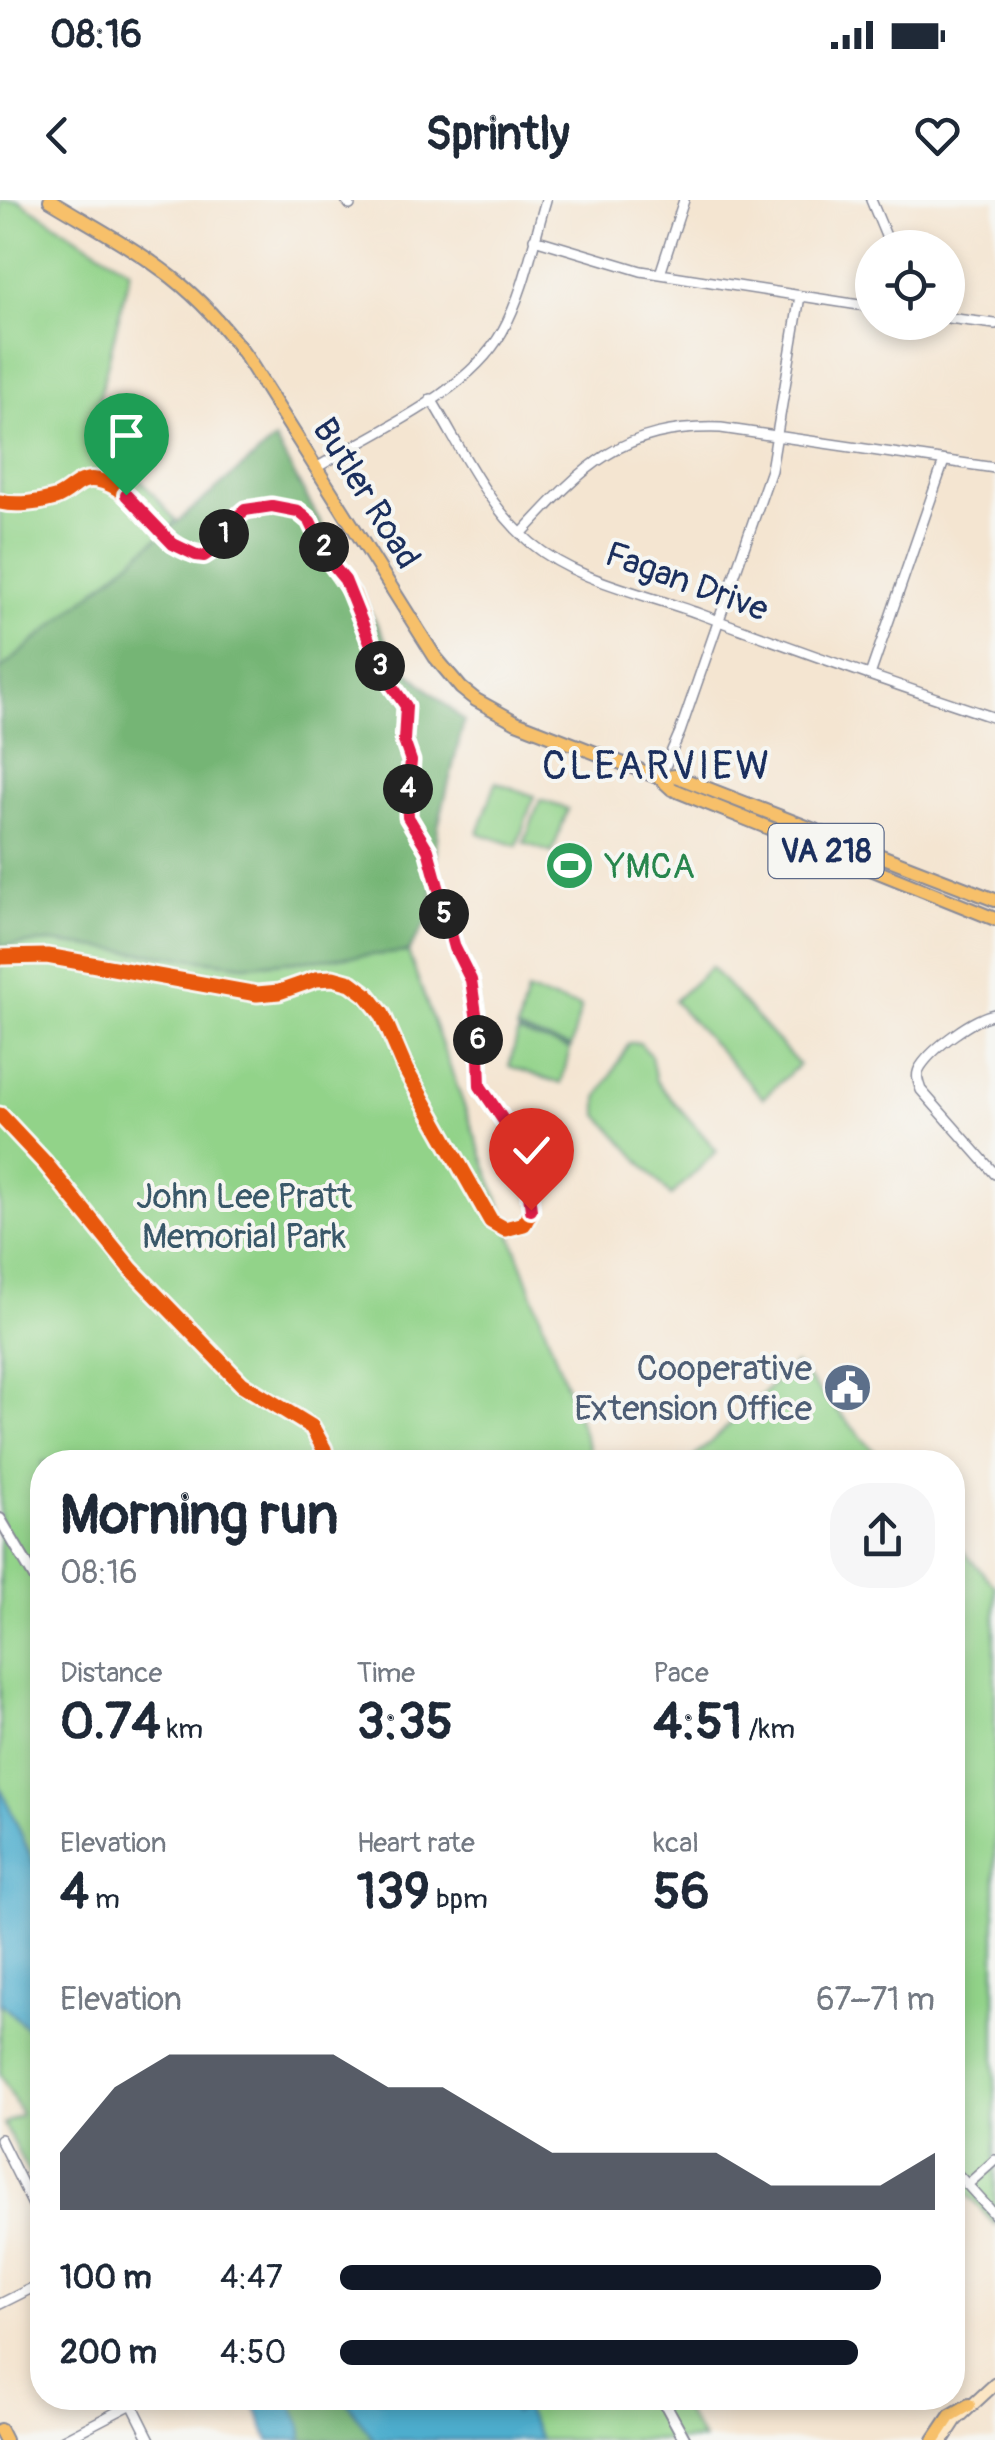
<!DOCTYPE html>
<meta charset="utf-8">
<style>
:root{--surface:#fff;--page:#f6f6f7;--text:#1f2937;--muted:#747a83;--accent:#111827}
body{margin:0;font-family:Pangolin,sans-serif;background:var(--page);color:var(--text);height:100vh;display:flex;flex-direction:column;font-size:38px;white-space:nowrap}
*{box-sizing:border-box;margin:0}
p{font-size:32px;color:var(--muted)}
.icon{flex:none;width:55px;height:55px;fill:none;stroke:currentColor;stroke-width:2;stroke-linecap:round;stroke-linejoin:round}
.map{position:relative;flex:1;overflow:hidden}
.side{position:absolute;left:30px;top:1250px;width:935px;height:960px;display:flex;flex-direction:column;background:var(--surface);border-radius:40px;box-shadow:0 5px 15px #0003}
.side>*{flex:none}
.fabs{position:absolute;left:855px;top:30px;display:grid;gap:20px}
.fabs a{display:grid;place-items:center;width:110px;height:110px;border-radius:50%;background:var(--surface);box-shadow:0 5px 15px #0003;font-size:50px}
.pin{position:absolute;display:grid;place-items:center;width:85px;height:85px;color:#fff;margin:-102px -42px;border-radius:50% 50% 50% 0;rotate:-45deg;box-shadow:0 0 10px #0007}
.pin .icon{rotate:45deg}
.km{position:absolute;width:50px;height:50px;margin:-25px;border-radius:50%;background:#222;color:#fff;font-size:28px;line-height:50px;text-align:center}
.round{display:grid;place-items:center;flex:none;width:105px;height:105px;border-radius:40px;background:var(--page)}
.head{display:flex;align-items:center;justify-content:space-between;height:170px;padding:0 30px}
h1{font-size:55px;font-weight:800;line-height:75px}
.metrics{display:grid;grid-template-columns:repeat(3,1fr);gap:15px;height:170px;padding:10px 30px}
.metrics div{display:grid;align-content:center}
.metrics b{font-size:50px;font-weight:800}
.metrics small{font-size:28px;font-weight:400}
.metrics p{font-size:28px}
.chart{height:280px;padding:20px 30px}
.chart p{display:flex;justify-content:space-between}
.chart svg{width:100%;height:180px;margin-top:10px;fill:var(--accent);opacity:.7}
ul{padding:0 30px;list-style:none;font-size:32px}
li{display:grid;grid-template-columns:160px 120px 1fr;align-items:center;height:75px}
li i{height:25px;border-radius:12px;background:var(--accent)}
.status{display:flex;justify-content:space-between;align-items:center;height:70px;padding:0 50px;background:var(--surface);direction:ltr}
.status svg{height:28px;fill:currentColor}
header{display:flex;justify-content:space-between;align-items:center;height:130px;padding:0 30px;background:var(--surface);font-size:45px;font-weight:800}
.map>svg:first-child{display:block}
</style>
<div class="status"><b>08:16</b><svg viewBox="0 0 49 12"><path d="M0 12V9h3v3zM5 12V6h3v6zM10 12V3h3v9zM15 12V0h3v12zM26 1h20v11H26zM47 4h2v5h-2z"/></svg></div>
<header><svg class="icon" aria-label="back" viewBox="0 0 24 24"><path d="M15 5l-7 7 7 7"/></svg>Sprintly<svg class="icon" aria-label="heart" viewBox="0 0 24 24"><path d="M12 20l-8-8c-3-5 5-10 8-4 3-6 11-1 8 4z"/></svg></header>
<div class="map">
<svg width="995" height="2240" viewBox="0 0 995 2240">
<rect width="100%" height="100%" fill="#f6f6f2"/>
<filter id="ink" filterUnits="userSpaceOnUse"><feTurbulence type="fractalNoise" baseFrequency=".01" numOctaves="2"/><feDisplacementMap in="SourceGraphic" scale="20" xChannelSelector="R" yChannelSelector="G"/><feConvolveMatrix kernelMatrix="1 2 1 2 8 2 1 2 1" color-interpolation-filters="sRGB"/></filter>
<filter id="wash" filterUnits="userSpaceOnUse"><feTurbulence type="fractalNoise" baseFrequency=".0048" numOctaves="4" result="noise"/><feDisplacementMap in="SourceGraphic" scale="40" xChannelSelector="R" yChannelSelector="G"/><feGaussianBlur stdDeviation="2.25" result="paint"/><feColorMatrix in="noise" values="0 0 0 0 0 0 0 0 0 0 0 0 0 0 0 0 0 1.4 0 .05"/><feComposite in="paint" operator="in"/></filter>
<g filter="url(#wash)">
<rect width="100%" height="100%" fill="#f4e5d1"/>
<path fill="#92d389" stroke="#568174" stroke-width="2.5" d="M0 0H18L130 70 93 225 176 321 0 500Z
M496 582 534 596 517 646 478 633Z
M540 600 568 609 552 653 524 643Z
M50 742 245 765 408 752 594 1262H42V1675L37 1670 0 1586V746Z
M711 767 799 865 763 898 674 801Z
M527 792 581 807 571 847 517 830Z
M518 833 570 849 561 884 509 866Z
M629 843H640L651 856 656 881 717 951 671 996 598 914V898Z
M795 1164 884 1262H689Z
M952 1339 995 1386V2025L953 1978Z
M0 1802 42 1843V2001L4 1924 21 1914 0 1874Z
M676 2198 703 2240H541L524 2208 515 2214 506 2199Z"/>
<path fill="#75b575" stroke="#48726a" stroke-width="2.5" d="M275 240 399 464 464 521 438 627 431 715 408 752 245 765 50 742 0 746V470Z
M289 2198H344L374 2240H302L301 2224Z"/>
<path fill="#4eadcd" stroke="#346e96" stroke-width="2.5" d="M0 1586 37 1670 42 1675V1843L0 1802Z
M252 2198H289L301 2224 302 2240H269Z
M344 2198H507L515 2213 524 2207 541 2240H374Z"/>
</g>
<g filter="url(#ink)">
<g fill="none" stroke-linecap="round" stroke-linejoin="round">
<defs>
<path id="minor" d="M346 0 350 5
M871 0 891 48
M534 39 641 71 872 107
M660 74 684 0
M948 118 995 124
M431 199C461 248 487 306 531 343 578 382 644 393 700 414 797 450 896 485 995 518
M316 268C374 233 468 193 502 132 524 93 533 43 546 0
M521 334C584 266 622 225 721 228L995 268
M870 475 944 261
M660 578 680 532 771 270 800 96
M995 814C973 818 933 848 921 866 915 874 918 882 921 890L995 974
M0 1939 42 2023
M952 1968 995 2015
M967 1985 995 1960
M0 2104 42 2083
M129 2198 150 2240
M63 2240 132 2204"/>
<path id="tertiary" d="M0 1319 42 1390
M662 2198 685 2240"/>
<path id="secondary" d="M943 2240 956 2220 995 2184"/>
<path id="primary" d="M50 0C133 50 189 75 247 158L435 457 461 488 476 500 516 522 660 578 672 589 995 719
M660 578 675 576 995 700
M0 2230 5 2240
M934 2240 950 2216 969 2205"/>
</defs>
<use href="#minor" stroke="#888a98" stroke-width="12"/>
<use href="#tertiary" stroke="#888a98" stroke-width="14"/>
<use href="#secondary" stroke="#888a98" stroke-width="15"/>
<use href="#primary" stroke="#888a98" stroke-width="16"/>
<use href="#minor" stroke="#fff" stroke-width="9"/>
<use href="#tertiary" stroke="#fff" stroke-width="10"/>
<use href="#secondary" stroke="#fce6c4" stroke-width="11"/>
<use href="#primary" stroke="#f7c06b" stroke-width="12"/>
<defs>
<path id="cycleway" d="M0 302C16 306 39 303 55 298 71 293 78 276 97 280 143 289 156 352 204 355L216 348 229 324 245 310 272 306 298 311 310 321 330 361 353 394 382 471 406 506 404 541 411 561 408 617 428 650 455 748 471 780 479 827 480 886 510 930 528 970 531 1011 524 1024 505 1029 491 1021 406 870 382 814 367 795 351 783 333 778 316 779 279 792 257 794 47 756 0 757
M0 915 45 963 131 1069 242 1184 312 1227 324 1249 326 1262"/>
</defs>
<use href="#cycleway" stroke="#f6f6f2" stroke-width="21"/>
<use href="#cycleway" stroke="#e8590c" stroke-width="15"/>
</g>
</g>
<g fill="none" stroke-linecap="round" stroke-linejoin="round" filter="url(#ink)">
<defs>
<path id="route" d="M126 295 173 344 196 355 204 356 216 348 229 324 245 310 272 306 298 311 310 321 330 362 345 380 382 472 406 506 404 541 411 561 407 598 408 617 428 650 455 748 471 780 478 827 480 886 510 930 525 962 531 1010"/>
</defs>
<use href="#route" stroke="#fff" stroke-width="20"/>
<use href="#route" stroke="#e11d48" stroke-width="12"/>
</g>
<defs>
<symbol id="stadium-disc" viewBox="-11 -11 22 22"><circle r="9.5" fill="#2e9e5b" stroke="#f6f6f2"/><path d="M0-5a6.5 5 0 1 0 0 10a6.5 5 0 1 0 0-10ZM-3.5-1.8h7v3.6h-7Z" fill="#fff"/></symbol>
<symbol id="civic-disc" viewBox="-11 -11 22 22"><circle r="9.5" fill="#5c6f8a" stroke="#f6f6f2"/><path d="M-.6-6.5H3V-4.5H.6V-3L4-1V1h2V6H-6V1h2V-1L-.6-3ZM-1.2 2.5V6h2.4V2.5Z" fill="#fff"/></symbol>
</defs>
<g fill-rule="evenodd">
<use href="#stadium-disc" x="542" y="638" width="55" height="55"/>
<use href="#civic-disc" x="820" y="1160" width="55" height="55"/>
</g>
<g text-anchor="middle" stroke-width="8" stroke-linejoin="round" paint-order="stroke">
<rect fill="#f6f6f2" stroke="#5d6b8a" stroke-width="2.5" x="768.5" y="624" width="115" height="54" rx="8"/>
<g font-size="32" font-weight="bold" fill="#1b2f5e">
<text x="826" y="662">VA 218</text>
</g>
<g font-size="35" fill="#1b2f5e" stroke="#f6f6f2">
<text transform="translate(367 293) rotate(58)" y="12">Butler Road</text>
<text transform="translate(687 381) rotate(20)" y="12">Fagan Drive</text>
</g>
<g font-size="35" fill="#27864d" stroke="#f6f6f2" text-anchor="start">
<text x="605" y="678">YMCA</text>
</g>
<g font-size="35" fill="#395869" stroke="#f6f6f2">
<text x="244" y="1008">John Lee Pratt<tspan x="244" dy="40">Memorial Park</tspan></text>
</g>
<g font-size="35" fill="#4e5e75" stroke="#f6f6f2" text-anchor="end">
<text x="812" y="1180">Cooperative<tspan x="812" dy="40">Extension Office</tspan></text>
</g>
<g font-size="40" letter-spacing="2.5" fill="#1b2f5e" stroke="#f6f6f2">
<text x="657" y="579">CLEARVIEW</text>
</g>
</g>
</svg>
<div class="fabs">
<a><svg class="icon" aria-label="locate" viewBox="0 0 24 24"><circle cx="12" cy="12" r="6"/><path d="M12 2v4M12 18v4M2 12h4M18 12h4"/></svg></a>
</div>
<div class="pin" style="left:126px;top:295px;background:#1e9e55"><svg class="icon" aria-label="arrive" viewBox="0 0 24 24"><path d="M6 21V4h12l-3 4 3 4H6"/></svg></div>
<div class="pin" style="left:531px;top:1010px;background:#d93025"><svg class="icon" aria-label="check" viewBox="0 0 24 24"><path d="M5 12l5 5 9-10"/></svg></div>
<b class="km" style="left:224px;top:334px">1</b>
<b class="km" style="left:324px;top:347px">2</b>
<b class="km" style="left:380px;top:466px">3</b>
<b class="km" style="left:408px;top:589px">4</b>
<b class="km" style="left:444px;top:714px">5</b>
<b class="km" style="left:478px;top:840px">6</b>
<section class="side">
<div class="head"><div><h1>Morning run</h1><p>08:16</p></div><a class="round"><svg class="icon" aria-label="share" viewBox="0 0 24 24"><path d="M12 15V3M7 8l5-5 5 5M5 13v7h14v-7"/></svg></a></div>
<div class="metrics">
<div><p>Distance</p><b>0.74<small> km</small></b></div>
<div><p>Time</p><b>3:35</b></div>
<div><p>Pace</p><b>4:51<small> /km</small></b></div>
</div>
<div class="metrics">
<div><p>Elevation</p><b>4<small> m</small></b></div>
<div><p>Heart rate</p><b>139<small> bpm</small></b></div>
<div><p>kcal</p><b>56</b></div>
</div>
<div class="chart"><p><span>Elevation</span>67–71 m</p>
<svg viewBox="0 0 160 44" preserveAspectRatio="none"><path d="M0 44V30L10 14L20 6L30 6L40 6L50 6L60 14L70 14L80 22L90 30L100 30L110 30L120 30L130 38L140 38L150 38L160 30V44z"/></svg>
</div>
<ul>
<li><b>100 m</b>4:47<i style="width:91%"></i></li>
<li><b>200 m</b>4:50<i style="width:87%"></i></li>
</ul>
</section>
</div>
